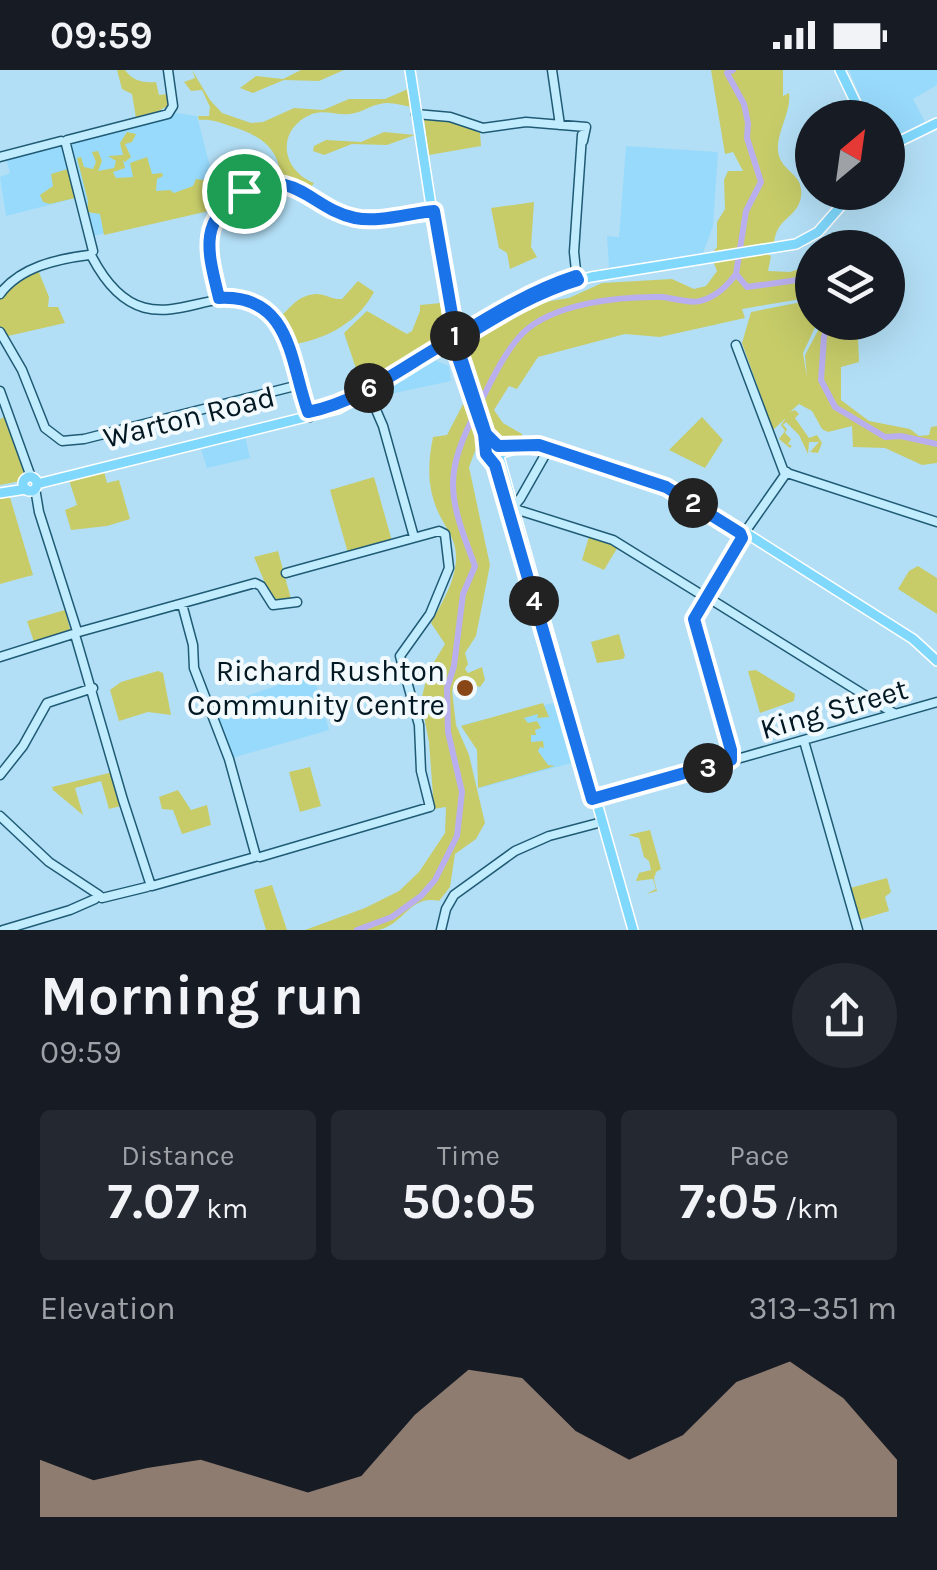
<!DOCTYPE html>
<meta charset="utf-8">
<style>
:root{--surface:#171b24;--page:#242831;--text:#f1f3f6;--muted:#9ea1a6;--accent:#c2a591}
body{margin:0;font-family:Karla,sans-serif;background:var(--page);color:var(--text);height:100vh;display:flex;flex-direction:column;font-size:38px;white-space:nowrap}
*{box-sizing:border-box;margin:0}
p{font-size:32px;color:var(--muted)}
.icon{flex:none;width:55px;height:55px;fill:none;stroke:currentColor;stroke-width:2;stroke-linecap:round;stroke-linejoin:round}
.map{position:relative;height:860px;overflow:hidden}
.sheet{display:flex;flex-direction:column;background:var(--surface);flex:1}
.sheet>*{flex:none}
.needle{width:65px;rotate:29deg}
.buttons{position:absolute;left:795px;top:30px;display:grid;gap:20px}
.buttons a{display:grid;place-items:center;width:110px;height:110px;border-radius:50%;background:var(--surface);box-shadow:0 10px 40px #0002;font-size:50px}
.pin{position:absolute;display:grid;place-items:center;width:85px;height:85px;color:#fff;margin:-42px;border:5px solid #fff;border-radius:50%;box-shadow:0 2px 10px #0007}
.km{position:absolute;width:50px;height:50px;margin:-25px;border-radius:50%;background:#222;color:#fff;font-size:28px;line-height:50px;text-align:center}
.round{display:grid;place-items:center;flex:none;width:105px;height:105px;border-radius:52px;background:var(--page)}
.headline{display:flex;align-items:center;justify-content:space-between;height:170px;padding:0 40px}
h1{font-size:55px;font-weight:700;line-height:75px}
.stats{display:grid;grid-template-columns:repeat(3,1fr);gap:15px;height:170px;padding:10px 40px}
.stats div{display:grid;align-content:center;border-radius:10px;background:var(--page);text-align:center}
.stats b{font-size:50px;font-weight:700}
.stats small{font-size:28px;font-weight:400}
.stats p{font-size:28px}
.chart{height:280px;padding:20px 40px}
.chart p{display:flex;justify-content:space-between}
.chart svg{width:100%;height:180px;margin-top:10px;fill:var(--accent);opacity:.7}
.status{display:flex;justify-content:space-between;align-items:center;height:70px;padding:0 50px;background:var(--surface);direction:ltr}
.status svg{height:28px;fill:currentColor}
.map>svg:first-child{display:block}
</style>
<div class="status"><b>09:59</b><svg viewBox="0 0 49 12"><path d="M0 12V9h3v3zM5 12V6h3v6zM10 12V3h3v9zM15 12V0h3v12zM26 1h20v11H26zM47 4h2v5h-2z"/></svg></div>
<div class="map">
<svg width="937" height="860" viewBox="0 0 937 860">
<rect width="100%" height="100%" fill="#b3dff6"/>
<path fill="#98dafc" d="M849 0H937V15L913 29 925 52 888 70V48L869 47Z
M176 43 197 46 219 132 211 139 93 166 69 75 75 71 171 47Z
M59 76 63 79 76 128 6 146 0 107 10 103 6 89Z
M626 76 718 82 713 156 703 183 609 198 607 166 619 167Z
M432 289 449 296 451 311 376 327 375 323Z
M245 366 250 388 207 398 200 376Z
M313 603 329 660 232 688 212 638Z
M561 631 579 691 480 718 481 684 462 655Z"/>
<path fill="#c7cc69" d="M117 0H125C133 11 143 13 156 12L159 25 168 24 169 35 157 42 136 48 132 24 122 19Z
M192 0 210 30 222 43 251 53 263 52 294 38 323 40 349 29H385L408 19 411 37C401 35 389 31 380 34 369 36 361 43 350 44 337 46 326 39 312 44 276 59 280 99 314 113L309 120 281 110C280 78 260 65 230 56 219 52 210 49 199 50L198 46H209L210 37 202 20 191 21 184 12 195 8Z
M301 0H344L319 11 284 10 253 23 240 18 256 6 283 9Z
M711 0H783V26L789 23C792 43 773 67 779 86 785 104 804 104 801 127 797 149 776 147 774 174L710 186 717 177V152L725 139 724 110 728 101H743L733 82 725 84Z
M426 48 458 52 480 63 481 76 429 85 424 49Z
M127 62 136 64 132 72 125 74 131 87 125 92 123 90 125 98 113 102 116 108 133 107 130 93 147 87 152 104 162 103 163 106 157 109 156 121 170 120 174 123 193 116 196 109 203 110 211 102 220 138 217 142 209 141 104 165 100 144 87 142 88 131 77 88 81 87 84 97 93 99 96 92 92 82 98 81 102 91 98 101 114 98 116 91 108 86 123 85 120 73Z
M384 62 415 65 387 75 352 74 324 85 313 81 314 76 326 70 361 72Z
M68 99 75 128 50 134 43 132 40 125 53 116 51 104Z
M534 132 531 177 537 187 510 199 507 183 499 178 491 138Z
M765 183 771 186 768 201 790 202 812 195V230L807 228 742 239 745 248 660 267 625 264 538 287 517 319 509 316 494 340 503 353 522 364V369L495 373 485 355 469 397 490 495 476 566 465 583 468 594 465 599 468 603 482 597 485 610 480 617 470 614 469 609H459L456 613 461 614 462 620 458 624 455 616 452 620 456 655 469 685 485 753 476 769 455 784 450 817 439 831C410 824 404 855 378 860 355 860 328 860 305 860L365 838 399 821 419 802 445 763 446 737 434 739 429 672 421 631 428 602 445 574 431 553C439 538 450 520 454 503 462 470 445 461 436 437 427 413 428 392 433 367L447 365 475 311 465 271 519 236 569 228 602 213 672 209 694 219 706 216 717 201 713 191Z
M38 200 49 227 48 237H58L65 253 8 266 0 256V227L20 206Z
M358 211 374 222C359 251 327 269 295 274L280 247C292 236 298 225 317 224 325 224 332 230 342 229Z
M807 231 812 234V252L817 253 803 283 807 308 805 285 822 253H868L858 268 859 292 841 297V330L869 351 910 359 919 366 929 365 931 357 937 356V393L922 395 885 378 853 377 852 356 828 362 822 359 812 341 799 334 790 342 795 340 799 344 795 348 809 368 817 365 822 373 818 383 810 382 819 372H809L808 384 799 365 786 352 783 355 787 359 785 363 791 369 788 374 792 376 790 378 779 369 785 361 781 355 786 348 773 360 742 273 751 242Z
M441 233 445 267 404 295 362 316 344 263 367 241 407 264 412 261 420 241V235Z
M6 346 24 404 21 411 0 415V349Z
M702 347 723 370 705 398 669 380Z
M104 401 107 413 119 410 130 449 107 456 71 460 65 440 77 435 69 410Z
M374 407 392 471 348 483 330 420Z
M9 424 33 505 0 514V427Z
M590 463 619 475 604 500 582 490Z
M278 481 291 529 274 534 254 487Z
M918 496 937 508V544L898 519 909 501Z
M65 540 70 559 68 564 34 572 27 551Z
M619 564 625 586 623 589 597 593 591 572Z
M756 600 795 624 794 631 760 643 748 601Z
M158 601 163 603 171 645 148 642 119 651 110 620 121 612Z
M543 633 549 647 537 648 538 644 524 648 528 653 537 651 541 658 535 660 536 665H531V672L543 671 544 678 540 677 538 681 548 695 555 696 478 718 477 680 461 656Z
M310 697 321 736 300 742 289 702Z
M113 702 121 736 109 739 101 711 75 718 83 745 53 720 52 717Z
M178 720 191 740 207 735 211 755 182 764 173 740 162 739 159 727Z
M650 760 661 799 656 802 654 809 657 821 646 824 656 819 653 809 636 811 639 803 651 800 649 791 644 787 639 768 628 765Z
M887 808 891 822 885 827 889 841 859 850 850 818Z
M272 815 287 860H266L254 820Z"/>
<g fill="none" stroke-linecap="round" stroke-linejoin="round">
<path stroke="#b9afee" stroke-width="6" d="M733 0 727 3 744 34 748 53 747 68 761 112 746 141 736 204 747 217 812 208
M829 252 824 267 821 310 835 337 885 367 901 366 937 374
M357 860 392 847 421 826 435 810 457 766 462 722 448 662 447 618 454 596 463 524 475 496C447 423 443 405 479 335 491 312 504 282 523 263 553 233 622 226 662 227 674 228 690 234 700 231 716 227 728 215 736 204"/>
<defs>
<path id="secondary" d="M552 0 560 55
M416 44 450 47 483 58 526 52 586 57 583 71
M67 70 168 44 173 36 168 0
M66 74 93 181
M0 87 61 71
M92 187C154 305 226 176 281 258 298 282 300 319 310 347
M577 210 574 182 582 65
M0 224C20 197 57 189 89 185
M219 228C215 212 207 193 208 176 210 133 256 102 296 117 318 125 334 145 358 148 382 152 410 142 434 139
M0 262 22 300 45 358 62 371 84 369 299 315
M736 275 784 402 937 452
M371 319 370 326 383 356 414 467
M0 321 31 407
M35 418 39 442 77 561
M520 429 515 435 518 440 613 470 697 522
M520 429 549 378
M745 462 787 402
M707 527 895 644
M182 534 193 575 194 598 229 689 255 783
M79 562 255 513 261 516 273 535 297 532
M76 568 123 730 151 816
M0 587 73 564
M804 671 858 860
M732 688 694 549 743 467
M737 689 937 632
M0 705 23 676 47 633 93 618
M593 733 732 693
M0 746 49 792 99 825
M260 787 430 737 421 701 419 655 400 586 430 544 449 498 445 464 439 461 286 503
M152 816 255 787
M102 828 147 817
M3 860 70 840 95 829
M441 860 446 839 454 825 515 781 549 766 602 752"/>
<path id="primary" d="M410 0 451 265 487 378
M840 0 863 48
M888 77 937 53
M485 382a8 8 0 1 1 16 0a8 8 0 1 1-16 0Z
M501 383 519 378 539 380 658 414 675 421 742 466
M499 387 633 860
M23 414a7 7 0 1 1 14 0a7 7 0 1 1-14 0Z
M37 414 338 339 548 219 591 207 796 174 818 162 853 122
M0 423 26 419
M749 465 745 462 742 466 746 469 749 465 913 569 937 591"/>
</defs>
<use href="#secondary" stroke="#205b75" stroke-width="11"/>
<use href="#primary" stroke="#fff" stroke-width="12"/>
<use href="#secondary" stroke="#c0ecfe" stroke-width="8"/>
<use href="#primary" stroke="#80d9fd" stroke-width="9"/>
</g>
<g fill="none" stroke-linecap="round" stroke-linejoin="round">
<defs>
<path id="route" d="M244 121C296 97 311 139 355 148 379 153 410 143 434 141L456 267 458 278 486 364 498 376 539 375 666 417 740 463 742 468 694 549 731 680V690L592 729 495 395 486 384 484 364 453 273 460 269C498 246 534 223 578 210L576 206C533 220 495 243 456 267 407 293 363 331 308 342 290 293 292 224 219 228 208 182 197 151 244 121"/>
</defs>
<use href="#route" stroke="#fff" stroke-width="20"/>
<use href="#route" stroke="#1a73e8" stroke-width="12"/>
</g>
<circle fill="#894616" stroke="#f3fafe" stroke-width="4" cx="465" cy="618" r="10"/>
<g text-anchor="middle" stroke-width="8" stroke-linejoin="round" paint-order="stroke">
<g font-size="30" fill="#011721" stroke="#f3fafe">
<text transform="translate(189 347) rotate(-14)" y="10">Warton Road</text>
<text transform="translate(834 639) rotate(-16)" y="10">King Street</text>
</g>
<g font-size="30" fill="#011721" stroke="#f3fafe" text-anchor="end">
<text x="445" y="611">Richard Rushton<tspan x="445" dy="34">Community Centre</tspan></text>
</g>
</g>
</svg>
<div class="buttons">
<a><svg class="needle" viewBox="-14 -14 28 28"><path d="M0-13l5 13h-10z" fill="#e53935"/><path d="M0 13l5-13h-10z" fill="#9ea1a6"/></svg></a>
<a><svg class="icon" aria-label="layers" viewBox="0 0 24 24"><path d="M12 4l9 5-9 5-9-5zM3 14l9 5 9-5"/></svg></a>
</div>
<div class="pin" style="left:244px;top:121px;background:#1e9e55"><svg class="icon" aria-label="arrive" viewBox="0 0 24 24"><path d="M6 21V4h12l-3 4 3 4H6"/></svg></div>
<b class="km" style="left:455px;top:266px">1</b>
<b class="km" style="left:693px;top:433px">2</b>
<b class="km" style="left:708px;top:698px">3</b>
<b class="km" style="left:534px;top:531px">4</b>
<b class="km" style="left:369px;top:318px">6</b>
</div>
<section class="sheet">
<div class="headline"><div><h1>Morning run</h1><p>09:59</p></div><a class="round"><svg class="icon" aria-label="share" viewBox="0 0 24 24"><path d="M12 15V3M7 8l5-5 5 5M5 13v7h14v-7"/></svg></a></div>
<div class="stats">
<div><p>Distance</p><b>7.07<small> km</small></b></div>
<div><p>Time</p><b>50:05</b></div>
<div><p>Pace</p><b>7:05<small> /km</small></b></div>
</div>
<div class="chart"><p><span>Elevation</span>313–351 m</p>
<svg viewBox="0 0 160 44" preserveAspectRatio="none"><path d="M0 44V30L10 35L20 32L30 30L40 34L50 38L60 34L70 19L80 8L90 10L100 23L110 30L120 24L130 11L140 6L150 15L160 30V44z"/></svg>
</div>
</section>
